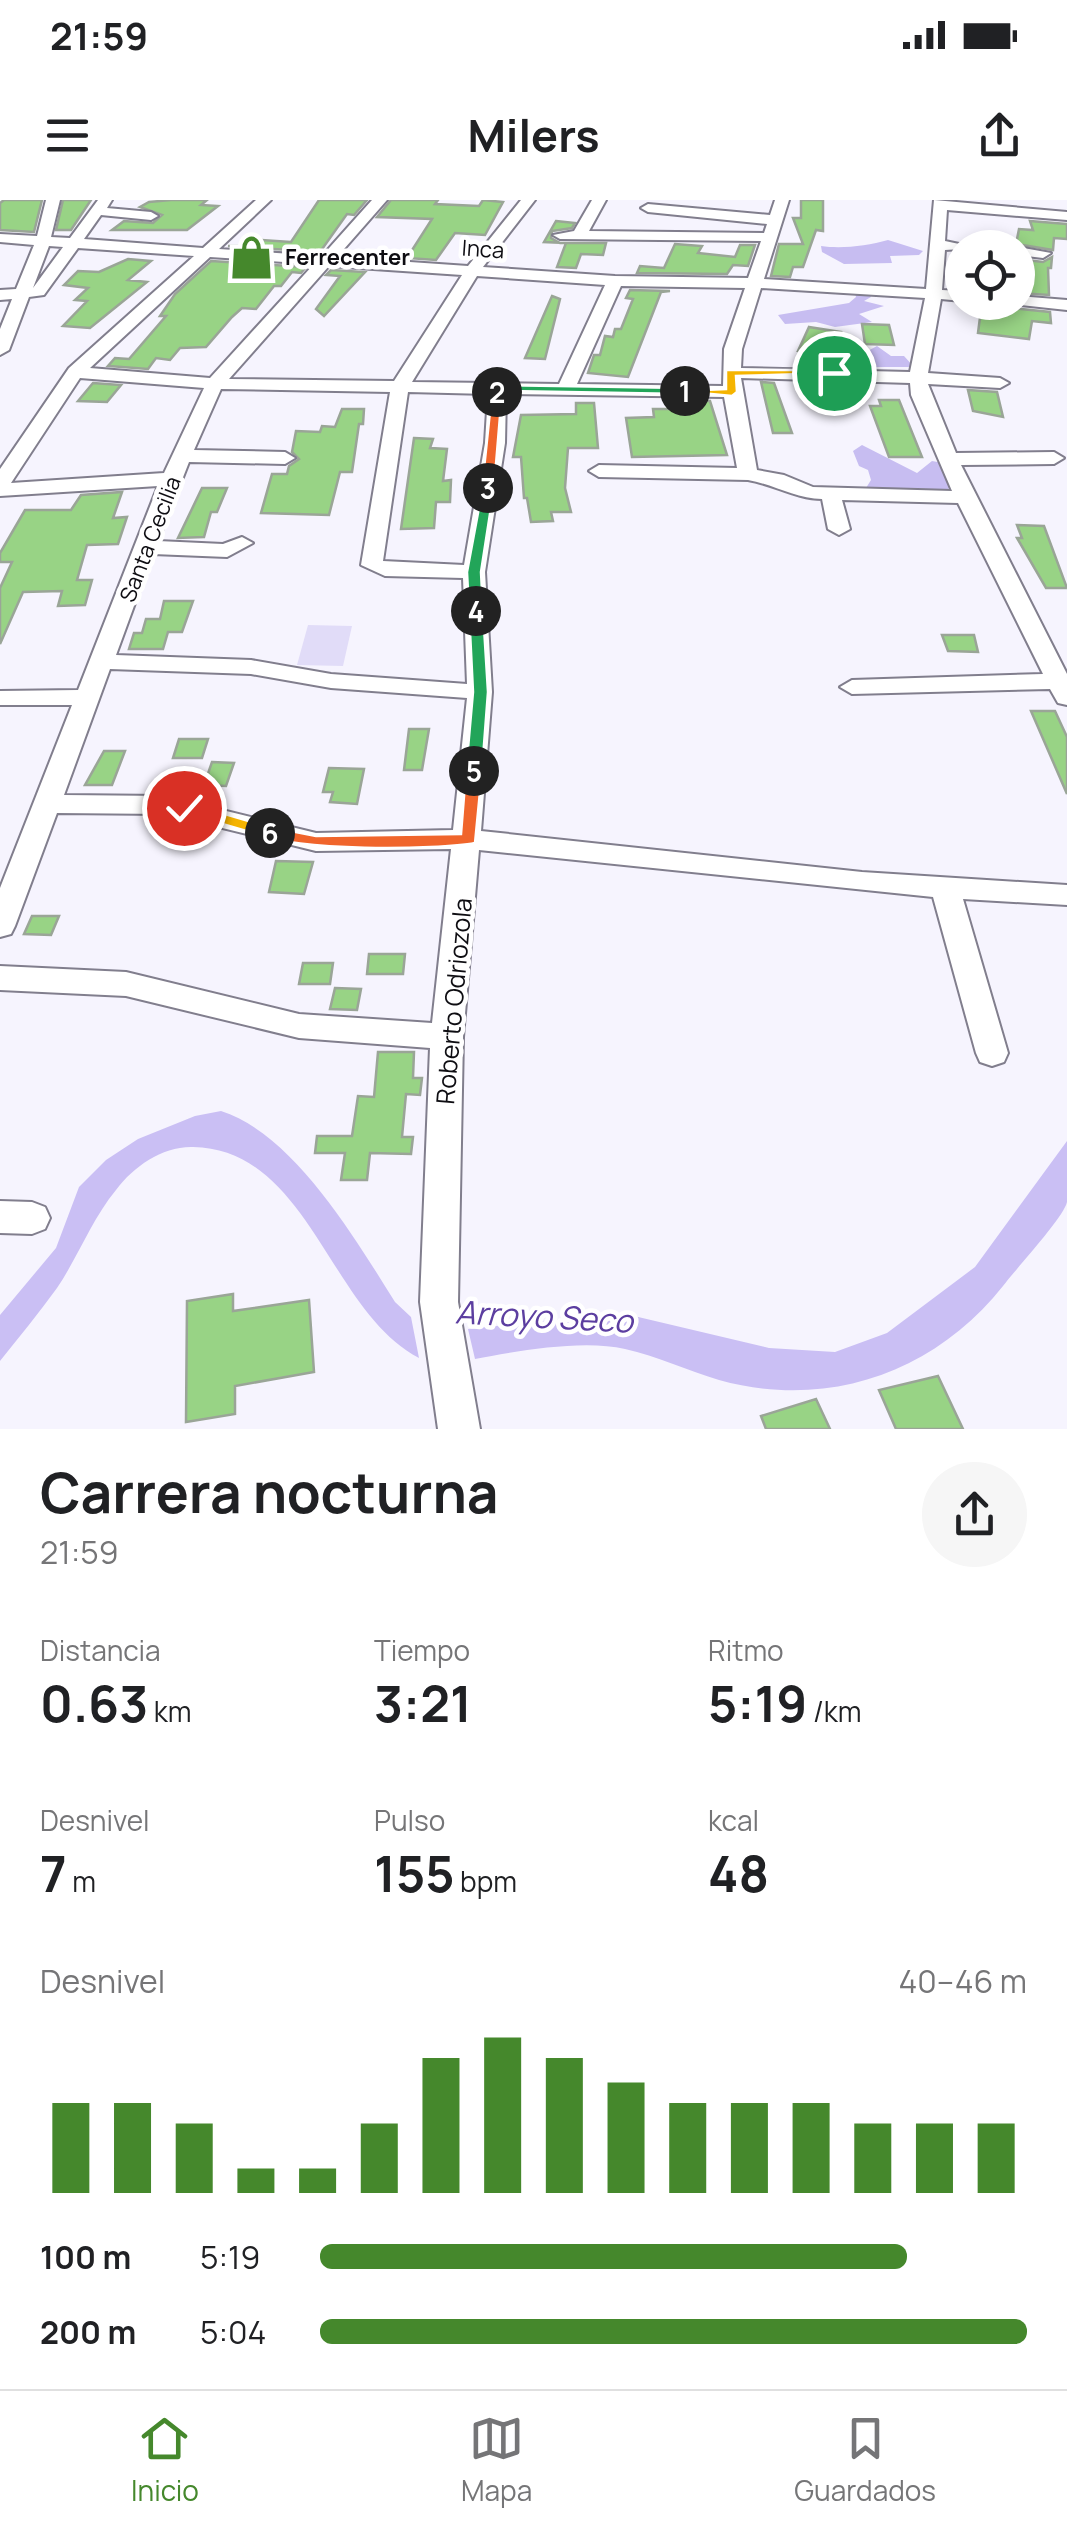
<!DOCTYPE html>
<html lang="es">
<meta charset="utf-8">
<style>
:root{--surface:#fff;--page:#f6f6f6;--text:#202124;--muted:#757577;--line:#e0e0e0;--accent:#45882c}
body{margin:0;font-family:Manrope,sans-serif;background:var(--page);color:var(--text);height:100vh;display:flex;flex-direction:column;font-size:38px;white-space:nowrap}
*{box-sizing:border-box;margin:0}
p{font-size:32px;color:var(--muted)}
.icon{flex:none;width:55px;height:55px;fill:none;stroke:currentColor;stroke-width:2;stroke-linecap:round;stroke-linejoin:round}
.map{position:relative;height:1229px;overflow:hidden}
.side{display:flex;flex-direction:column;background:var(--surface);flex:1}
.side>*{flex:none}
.controls{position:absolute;left:945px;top:30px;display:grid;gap:20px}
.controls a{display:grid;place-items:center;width:90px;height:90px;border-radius:50%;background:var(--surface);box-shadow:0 5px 15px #0003;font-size:50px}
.pin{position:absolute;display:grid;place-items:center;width:85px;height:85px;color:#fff;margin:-42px;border:5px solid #fff;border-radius:50%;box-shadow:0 2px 10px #0007}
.km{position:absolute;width:50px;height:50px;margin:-25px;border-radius:50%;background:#222;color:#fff;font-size:28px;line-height:50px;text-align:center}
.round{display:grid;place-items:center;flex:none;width:105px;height:105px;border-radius:52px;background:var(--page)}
.overview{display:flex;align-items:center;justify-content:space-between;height:170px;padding:0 40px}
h1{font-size:55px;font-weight:700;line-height:75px}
.figures{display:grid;grid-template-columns:repeat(3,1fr);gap:15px;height:170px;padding:10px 40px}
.figures div{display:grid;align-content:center}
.figures b{font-size:50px;font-weight:700}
.figures small{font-size:28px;font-weight:400}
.figures p{font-size:28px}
.chart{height:280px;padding:20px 40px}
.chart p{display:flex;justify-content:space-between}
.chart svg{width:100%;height:180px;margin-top:10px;stroke:var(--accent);stroke-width:6}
ul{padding:0 40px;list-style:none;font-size:32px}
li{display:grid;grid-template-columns:160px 120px 1fr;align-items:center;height:75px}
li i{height:25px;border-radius:12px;background:var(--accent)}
.status{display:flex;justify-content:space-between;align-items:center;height:70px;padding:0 50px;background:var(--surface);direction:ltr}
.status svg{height:28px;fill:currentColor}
header{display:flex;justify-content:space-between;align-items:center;height:130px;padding:0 40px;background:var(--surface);font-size:45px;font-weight:700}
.dock{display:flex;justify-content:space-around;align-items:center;height:140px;border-top:2px solid var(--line);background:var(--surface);font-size:28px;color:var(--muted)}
.dock a{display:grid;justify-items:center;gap:5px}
.dock .on{color:var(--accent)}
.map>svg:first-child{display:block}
</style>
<div class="status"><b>21:59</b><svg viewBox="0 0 49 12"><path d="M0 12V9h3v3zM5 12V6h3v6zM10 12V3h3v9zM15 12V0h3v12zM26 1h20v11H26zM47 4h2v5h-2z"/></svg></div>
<header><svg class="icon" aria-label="menu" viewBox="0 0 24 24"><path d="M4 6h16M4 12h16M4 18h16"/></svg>Milers<svg class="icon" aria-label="share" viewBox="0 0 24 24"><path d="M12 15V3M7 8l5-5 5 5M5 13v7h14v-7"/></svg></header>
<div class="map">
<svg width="1067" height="1229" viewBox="0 0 1067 1229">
<rect width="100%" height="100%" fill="#f6f4fe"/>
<path fill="#e1dcf8" d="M308 425 352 426 343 466 297 465Z"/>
<path fill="#c7bdf1" d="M888 40 923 51 919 55 890 56 892 63 844 64 822 52 821 46C841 49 867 46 888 40Z
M854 89 870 93 871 97 864 101 884 106 859 114 872 122 835 127 816 122 785 124 778 115 849 103 856 97Z
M877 146 891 156H904L914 167H836L840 155 864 153Z
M862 245 917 273 932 261 943 263 950 288C928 298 887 297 866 288L871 280 868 270 859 266 853 251Z"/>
<path fill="#cabff4" d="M221 911C294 934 356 1040 395 1102L411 1117 419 1158C329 1111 309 949 193 947 163 946 134 966 116 990 92 1019 78 1057 57 1088 39 1113 19 1137 0 1161V1115L56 1048 79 987 106 960 138 939 195 916Z
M1067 941C1067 960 1067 983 1067 1002 1064 1017 1015 1070 1003 1086 934 1173 827 1210 719 1180 688 1171 657 1156 625 1149 583 1139 517 1151 475 1159L468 1129 561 1119 634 1116 769 1148 835 1152 887 1133 975 1067Z"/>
<path fill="#98d385" stroke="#9aa597" stroke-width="2.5" d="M4 0H42L34 32 0 30V3Z
M63 0H91L71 30H56Z
M171 0H207L201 5 218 6 187 30H112L124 21 153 23 162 15 140 7 149 2Z
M319 0H367L354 15 347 14 320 52 228 46H240L247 39 291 42Z
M391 0H438L435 4 479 6 483 0 503 2 485 35 455 33 436 60 407 58 432 19 377 17Z
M801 0H823V31L816 30 803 67H793L790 77 771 76 779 44H803L793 18H801Z
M556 21 575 23 572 28 552 31 551 38 560 43H606L603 55 581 54 576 68 557 67 566 43 544 42Z
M1030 21 1067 24V39L1054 38 1053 50 1016 44 1019 29 1033 30Z
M675 44 702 46 698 53 735 57 740 45H755L748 66 733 65 727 74 637 73 640 66 664 68Z
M1052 57 1051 68H1048L1049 95 1018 93V59L1043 62Z
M128 59 151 61 128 80 147 82 90 128 63 126 87 101 75 100 88 88 64 85 78 71 99 72Z
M211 61 306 67 301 73 292 72 281 86H274L256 109 242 108 232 117 206 147 180 148 170 160 156 158 148 169 108 166 115 158 129 159 166 116H160L175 94Z
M331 70 365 72 324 116 316 109 340 76 326 75Z
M630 90 670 91 661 92 628 177 588 173 594 155H600L605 136 613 137 615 129H621L633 99 626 98Z
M552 96 560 99 545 159 525 158Z
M982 102H1009L1012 108 1050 112 1051 123 1032 121 1029 139 978 133Z
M862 124 889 125 894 145 865 144Z
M809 127 841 132 833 155 798 151Z
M761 182 774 183 792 233H773Z
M93 183 121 185 107 202 78 201Z
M968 190 997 192 1003 217 973 211Z
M680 200 710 201 727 255 632 257 626 218 654 217 653 209H681Z
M879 200H899L922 257H889L870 206H881Z
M576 203H594L598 248H568L565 288 571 312H551L553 321 531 322 527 298H524L521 257H513L521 215 576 214Z
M342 209H364L363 224H359L352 272H340L329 315 261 313 272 274H287L289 266 299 259 292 252 296 231 320 232 322 226 335 227Z
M414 238 433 239 430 248 447 249 443 281 451 280 450 302H436L434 328 401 329Z
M202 288H227L217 312H211L204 337 178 338Z
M122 292 113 318 127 317 118 344 87 345 77 380H92L85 405 58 406 62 391 23 392 0 444V388L12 362H0V353L25 310H71L81 295Z
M1017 325 1044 326 1067 388H1046L1017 338H1022Z
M164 401H193L182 432H168L163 449H129L134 433H142L146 419H160Z
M942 435H974L978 452 948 451Z
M1031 511H1055L1067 537V594Z
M409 529H429L422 570H404Z
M179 539H208L202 558H173Z
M104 551H125L112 585H85Z
M212 562 234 563 226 586 204 585Z
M329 568 364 569 357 604 330 602 333 592H323Z
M276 661 313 662 304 694 269 692Z
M32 716H59L51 735 24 734Z
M369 754H405L403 774H367Z
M303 763H333L330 784H299Z
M335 788 361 789 357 810 330 809Z
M378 852H414L413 878H422L420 895 406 894 402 937H413L411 954 370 953 367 980H341L345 953H315L317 936H352L358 896 374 897Z
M233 1094V1111L309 1100 314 1172 235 1186V1214L186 1222 187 1101Z
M938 1176 963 1229H896L879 1190Z
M816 1199 830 1229H766L761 1216Z"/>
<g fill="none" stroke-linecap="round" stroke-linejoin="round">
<defs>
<path id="minor" d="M46 0H60L51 37 70 38 98 0H112L107 8 151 12 158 16 151 20 101 15 84 39 203 48 256 0H271L219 49 322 56 372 0H387L337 57 468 66 521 0H535L483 67 615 76 748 78 761 41 560 39 553 35 574 31 592 0H606L589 31 764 33 767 24 648 12 641 8 648 4 770 15 775 0H789L764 79 926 89 934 0 1067 12V20L947 10 945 41 978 48 945 50 942 90 962 91V101L941 99 928 173 1000 178 1009 183 1000 188 928 184 956 253 1054 252 1064 258 1054 264 961 265 1067 474V505L1058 503 1050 489 852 494 840 487 852 480 1043 474 958 303 842 300 850 329 839 335 828 329 822 299C796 299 773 284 748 280L599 277 589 271 599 265 737 268 724 197 506 194 505 243 485 372 492 492 481 631 862 672 1067 685V705L963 699 1008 853 1004 862 992 866 980 862 976 853 933 697 479 650 463 837 458 1102 480 1229H438L420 1102 430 848 299 838 126 796 0 790V766L126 772 299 814 432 823 451 649 316 651 165 614 57 613 15 726 11 734 0 737V688L72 505H0V491L78 490 158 286 0 296V269L69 168 194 56 78 48 44 95 29 97 9 150 0 155V129L12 99 0 100V90L16 89 34 45 0 42V34L37 36ZM49 46 63 47 33 88ZM210 57 314 64 210 178 90 168ZM329 66 462 75 394 181 229 179ZM477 76 605 85 559 184 412 182ZM621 86 745 88 724 149 723 186 577 184ZM761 88 925 98 910 172 741 168 742 149ZM80 178 204 188 164 273 11 283ZM741 178 910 183 911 195 952 291 813 287 784 275 757 270ZM221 189 390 192 361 365 385 376 463 378 467 484 331 474 251 460 116 455 153 354 227 357 253 343 242 337 223 344 158 341 189 262 285 264 295 258 285 252 194 250ZM408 192 488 194 485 243 464 365 383 361ZM110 469 251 474 331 488 467 498 453 630 316 633 165 596 64 595Z
M1018 47 1051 53 1043 58 1018 55V48H1014Z
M1018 96 1067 100V110L1012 104 1018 102Z
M0 1001 32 1002 45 1007 50 1018 45 1029 32 1034 0 1033Z"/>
</defs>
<use href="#minor" stroke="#817e8d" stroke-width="4"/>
<use href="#minor" fill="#fff" fill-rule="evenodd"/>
</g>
<path fill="#f5b400" stroke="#fff" stroke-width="2.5" d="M726 170H834L839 173 736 176 737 192 732 196 680 191 726 189Z"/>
<path fill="#22a559" stroke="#fff" stroke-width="2.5" d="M493 185 685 188 691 191 685 194 502 191 497 195 492 192Z"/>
<path fill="#f0652b" stroke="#fff" stroke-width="2.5" d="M497 189 502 192 494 288 488 292 482 288 492 192Z"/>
<path fill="#22a559" stroke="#fff" stroke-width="2.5" d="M483 286 494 288 481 372 483 411 476 415 469 411 467 372Z"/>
<path fill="#22a559" stroke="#fff" stroke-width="2.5" d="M476 407 483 411 488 492 482 571 474 576 466 571 473 492 469 411Z"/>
<path fill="#f0652b" stroke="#fff" stroke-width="2.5" d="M474 566 482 571 475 643C441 650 285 652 262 633L270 627 316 636 461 634 466 571Z"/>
<path fill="#f5b400" stroke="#fff" stroke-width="2.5" d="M184 602 276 629 278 633 270 638 178 611V604Z"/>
<defs>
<symbol id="shop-bare" viewBox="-9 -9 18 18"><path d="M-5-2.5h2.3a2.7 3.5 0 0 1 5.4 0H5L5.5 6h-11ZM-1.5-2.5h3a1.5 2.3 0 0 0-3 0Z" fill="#45882c" stroke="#fff" stroke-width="2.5" paint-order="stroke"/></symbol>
</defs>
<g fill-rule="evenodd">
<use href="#shop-bare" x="220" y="26" width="63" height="63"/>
</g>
<g text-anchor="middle" stroke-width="9" stroke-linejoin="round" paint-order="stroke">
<g font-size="22" fill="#0e0d12" stroke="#fff">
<text transform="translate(483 49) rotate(4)" y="8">Inca</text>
<text transform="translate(150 339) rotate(-69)" y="8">Santa Cecilia</text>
</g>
<g font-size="22" font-weight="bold" fill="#0e0d12" stroke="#fff" text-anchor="start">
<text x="285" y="65">Ferrecenter</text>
</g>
<g font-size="25" fill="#0e0d12" stroke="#fff">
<text transform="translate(454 801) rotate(-85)" y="9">Roberto Odriozola</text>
</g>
<g font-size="32" font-style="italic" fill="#5c3ea0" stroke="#fff">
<text transform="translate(544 1117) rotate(3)" y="11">Arroyo Seco</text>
</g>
</g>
</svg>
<div class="controls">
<a><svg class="icon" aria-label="locate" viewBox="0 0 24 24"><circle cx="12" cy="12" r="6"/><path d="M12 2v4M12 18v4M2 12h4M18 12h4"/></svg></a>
</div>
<div class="pin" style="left:834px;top:173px;background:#1e9e55"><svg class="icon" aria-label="arrive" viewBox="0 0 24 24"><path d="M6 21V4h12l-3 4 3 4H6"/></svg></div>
<div class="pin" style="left:184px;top:608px;background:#d93025"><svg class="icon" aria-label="check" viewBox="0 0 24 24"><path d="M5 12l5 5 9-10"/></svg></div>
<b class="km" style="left:685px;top:191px">1</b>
<b class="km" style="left:497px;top:192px">2</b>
<b class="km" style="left:488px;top:288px">3</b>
<b class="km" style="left:476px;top:411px">4</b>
<b class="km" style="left:474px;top:571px">5</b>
<b class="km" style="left:270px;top:633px">6</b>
</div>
<section class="side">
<div class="overview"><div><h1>Carrera nocturna</h1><p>21:59</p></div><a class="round"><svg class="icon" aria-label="share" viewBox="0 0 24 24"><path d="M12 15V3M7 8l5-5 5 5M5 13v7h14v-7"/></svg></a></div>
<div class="figures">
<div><p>Distancia</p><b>0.63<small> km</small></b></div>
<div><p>Tiempo</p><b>3:21</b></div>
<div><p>Ritmo</p><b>5:19<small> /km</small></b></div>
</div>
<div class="figures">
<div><p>Desnivel</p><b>7<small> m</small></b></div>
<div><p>Pulso</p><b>155<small> bpm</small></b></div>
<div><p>kcal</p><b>48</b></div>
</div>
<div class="chart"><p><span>Desnivel</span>40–46 m</p>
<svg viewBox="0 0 160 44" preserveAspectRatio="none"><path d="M5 44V22M15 44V22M25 44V27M35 44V38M45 44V38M55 44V27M65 44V11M75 44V6M85 44V11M95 44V17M105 44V22M115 44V22M125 44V22M135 44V27M145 44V27M155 44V27"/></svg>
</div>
<ul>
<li><b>100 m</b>5:19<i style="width:83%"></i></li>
<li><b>200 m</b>5:04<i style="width:100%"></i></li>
</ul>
</section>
<nav class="dock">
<a class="on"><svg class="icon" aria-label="home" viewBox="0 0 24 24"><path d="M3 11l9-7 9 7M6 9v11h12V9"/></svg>Inicio</a>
<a><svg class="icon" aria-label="map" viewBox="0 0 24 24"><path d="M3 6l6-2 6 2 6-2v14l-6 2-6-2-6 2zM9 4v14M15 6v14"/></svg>Mapa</a>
<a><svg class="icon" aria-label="saved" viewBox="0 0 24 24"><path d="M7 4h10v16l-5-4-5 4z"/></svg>Guardados</a>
</nav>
